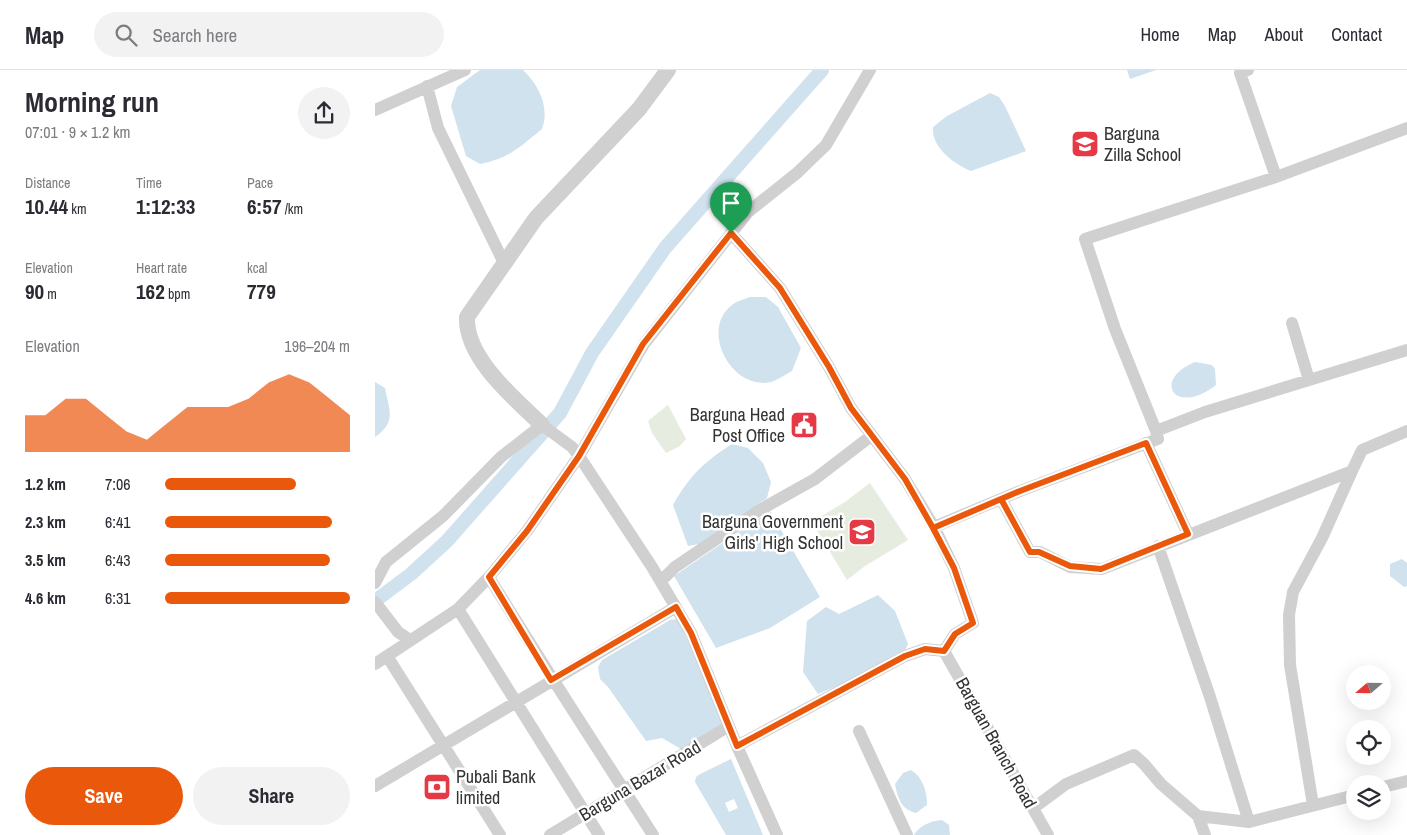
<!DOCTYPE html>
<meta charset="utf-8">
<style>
:root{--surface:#fff;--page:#f2f2f3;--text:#2b2b33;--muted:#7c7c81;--line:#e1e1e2;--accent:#ea580c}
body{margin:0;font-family:"Archivo Narrow",sans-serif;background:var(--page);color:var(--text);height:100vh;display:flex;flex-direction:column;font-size:19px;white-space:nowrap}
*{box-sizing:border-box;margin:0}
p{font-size:16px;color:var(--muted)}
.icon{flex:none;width:28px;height:28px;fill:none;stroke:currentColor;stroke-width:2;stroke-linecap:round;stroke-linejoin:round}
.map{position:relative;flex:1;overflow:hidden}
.panel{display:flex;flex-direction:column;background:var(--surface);width:375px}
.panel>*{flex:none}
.needle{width:32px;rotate:250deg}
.fabs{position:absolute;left:971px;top:595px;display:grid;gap:10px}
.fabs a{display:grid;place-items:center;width:45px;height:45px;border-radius:50%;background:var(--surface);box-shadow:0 5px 20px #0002;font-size:25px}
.pin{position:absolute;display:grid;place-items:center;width:42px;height:42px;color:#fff;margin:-51px -21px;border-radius:50% 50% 50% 0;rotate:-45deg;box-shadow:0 0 5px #0007}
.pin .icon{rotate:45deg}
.round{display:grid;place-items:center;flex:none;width:52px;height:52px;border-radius:26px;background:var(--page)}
.headline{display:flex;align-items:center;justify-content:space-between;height:85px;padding:0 25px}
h1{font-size:28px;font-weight:800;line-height:38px}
.stats{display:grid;grid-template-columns:repeat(3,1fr);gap:8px;height:85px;padding:5px 25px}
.stats div{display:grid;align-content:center}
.stats b{font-size:21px;font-weight:800}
.stats small{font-size:14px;font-weight:400}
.stats p{font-size:14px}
.chart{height:140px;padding:10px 25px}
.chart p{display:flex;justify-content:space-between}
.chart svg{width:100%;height:90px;margin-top:5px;fill:var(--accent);opacity:.7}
.primary-button{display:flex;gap:10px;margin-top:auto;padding:10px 25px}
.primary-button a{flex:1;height:58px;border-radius:30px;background:var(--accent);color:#fff;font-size:20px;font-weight:800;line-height:58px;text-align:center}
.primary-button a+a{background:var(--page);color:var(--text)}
ul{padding:0 25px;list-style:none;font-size:16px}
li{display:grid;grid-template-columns:80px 60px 1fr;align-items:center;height:38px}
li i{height:12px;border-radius:6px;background:var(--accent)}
header{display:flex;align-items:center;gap:30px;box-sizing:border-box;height:70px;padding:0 25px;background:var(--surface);border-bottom:1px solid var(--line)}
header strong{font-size:24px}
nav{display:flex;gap:28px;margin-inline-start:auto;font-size:18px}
.search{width:350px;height:45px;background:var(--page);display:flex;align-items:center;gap:12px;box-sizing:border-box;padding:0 18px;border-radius:28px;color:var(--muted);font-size:19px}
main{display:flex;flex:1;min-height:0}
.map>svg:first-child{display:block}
</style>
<header>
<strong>Map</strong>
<div class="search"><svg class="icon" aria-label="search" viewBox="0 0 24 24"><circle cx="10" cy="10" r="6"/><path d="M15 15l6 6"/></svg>Search here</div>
<nav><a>Home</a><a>Map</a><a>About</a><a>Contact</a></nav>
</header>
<main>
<section class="panel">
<div class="headline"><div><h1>Morning run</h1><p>07:01 · 9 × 1.2 km</p></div><a class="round"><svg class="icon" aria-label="share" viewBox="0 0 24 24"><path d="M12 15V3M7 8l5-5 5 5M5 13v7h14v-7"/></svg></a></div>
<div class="stats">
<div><p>Distance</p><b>10.44<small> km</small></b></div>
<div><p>Time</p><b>1:12:33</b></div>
<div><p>Pace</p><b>6:57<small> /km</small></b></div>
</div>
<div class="stats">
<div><p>Elevation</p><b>90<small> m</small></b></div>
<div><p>Heart rate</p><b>162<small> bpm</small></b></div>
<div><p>kcal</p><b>779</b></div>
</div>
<div class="chart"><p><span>Elevation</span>196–204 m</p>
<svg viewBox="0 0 160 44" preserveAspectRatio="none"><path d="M0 44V26L10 26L20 18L30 18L40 26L50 34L60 38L70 30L80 22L90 22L100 22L110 18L120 10L130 6L140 10L150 18L160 26V44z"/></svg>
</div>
<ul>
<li><b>1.2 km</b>7:06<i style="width:71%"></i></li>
<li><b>2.3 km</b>6:41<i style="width:90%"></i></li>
<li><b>3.5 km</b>6:43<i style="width:89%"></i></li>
<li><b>4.6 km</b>6:31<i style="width:100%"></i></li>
</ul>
<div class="primary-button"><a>Save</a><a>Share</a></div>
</section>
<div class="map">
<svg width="1032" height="765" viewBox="0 0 1032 765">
<rect width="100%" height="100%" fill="#fff"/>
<path fill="#e6ecdf" d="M293 335 311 369 305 376 291 383 277 363 273 351Z
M495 413 533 470 490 496 472 510 437 452 470 432Z"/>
<path fill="#cfe2ee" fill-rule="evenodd" d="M105 0H148C164 15 175 38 167 59 145 77 133 89 105 94L91 86 76 36 82 17Z
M752 0H781L755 9Z
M615 23 624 27 630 36 651 81 596 101C580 94 556 78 558 57L572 46Z
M375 227H391L403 237 426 278 417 301C411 304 403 310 396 312 357 321 324 260 357 235 362 231 370 229 375 227Z
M820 292 837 295 840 299 841 315C800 347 776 310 820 292Z
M0 312 10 318C14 340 22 352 0 367Z
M357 374 373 378 388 393 396 412 392 428 324 474 313 476 298 435C315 405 328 393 357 374Z
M395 441 445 527 395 558 341 578 299 506Z
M1027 489 1032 493V516L1029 517 1015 506V494Z
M503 525 520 541 533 574 530 580 483 607 443 624 428 602 432 551 451 537 464 544Z
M303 549 348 650 346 655 306 679 287 668 271 671 233 617 225 609 223 597 227 590 295 550Z
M356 689 388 765H351L320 712 321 707 325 704ZM359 729 363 738 354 742 350 733Z
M536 700C548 707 552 722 552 735L541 743C526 739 523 729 520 714L528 703Z
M567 750 574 755 575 765H539C545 755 556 751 567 750Z"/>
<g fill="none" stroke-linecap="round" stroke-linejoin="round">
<path stroke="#cfe2ee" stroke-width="14" d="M0 531 36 504 72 471 185 343 217 283 290 178 447 0"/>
<path stroke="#d0d0d0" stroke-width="12" d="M873 0 865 3 901 107
M52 16 63 58 129 193
M0 40 90 0
M1032 58 901 107 710 169 740 259 781 361 830 342 1032 280
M356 163 405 218 454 297 476 338 530 409 559 457 579 498 598 553 580 564 569 581
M917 253 934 310
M771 373 813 464
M626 429 655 482H665L695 497 727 499 977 401 987 380 1032 361
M559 457 645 421 783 369 781 361
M783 476 835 627 874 752
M114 507C167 594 223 679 278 765
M286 511 300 497 383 441 440 409 496 366
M0 513 11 492 68 446 126 387 167 355 197 377 204 386 277 497 316 563 362 676 402 765
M0 532 23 562 35 570
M83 539 224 765
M569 581 673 765
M12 586 125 765
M0 594 83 539 114 507 152 461 204 386 269 274 373 142 422 103 451 75 495 0
M484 661 532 765
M362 676 530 586 550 579 569 581
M0 716 301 537
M1008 717 1032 711
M938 735 915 595 914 545 918 522 947 468 977 401
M657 736 664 734 691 714 759 685 769 694 786 714 823 746 874 752 980 725
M823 746 830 765
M175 765 354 656"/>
<path stroke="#d0d0d0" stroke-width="16" d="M167 355C140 329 90 288 92 247L161 148 264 39 293 0"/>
</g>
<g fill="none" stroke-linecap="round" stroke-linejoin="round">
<defs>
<path id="route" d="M356 163 268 274 204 386 152 461 114 507 176 610 301 537 316 563 362 676 530 586 550 579 569 581 580 564 598 553 579 498 558 458 645 421 771 373 813 464 726 499 695 496 664 482H655L626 429 558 458 530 409 476 338 454 297 405 218 356 163"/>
</defs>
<use href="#route" stroke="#fff" stroke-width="10"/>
<use href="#route" stroke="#ea580c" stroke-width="6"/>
</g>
<defs>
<symbol id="university-square" viewBox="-11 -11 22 22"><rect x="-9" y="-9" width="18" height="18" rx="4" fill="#e63946" stroke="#fff"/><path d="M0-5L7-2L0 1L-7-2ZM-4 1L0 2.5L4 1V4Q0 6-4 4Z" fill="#fff"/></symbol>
<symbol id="civic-square" viewBox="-11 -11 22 22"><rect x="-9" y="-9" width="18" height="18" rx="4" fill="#e63946" stroke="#fff"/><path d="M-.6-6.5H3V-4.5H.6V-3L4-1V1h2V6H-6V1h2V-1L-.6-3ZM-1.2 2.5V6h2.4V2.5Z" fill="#fff"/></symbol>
<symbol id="bank-square" viewBox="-11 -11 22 22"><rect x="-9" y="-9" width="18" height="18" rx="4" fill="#e63946" stroke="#fff"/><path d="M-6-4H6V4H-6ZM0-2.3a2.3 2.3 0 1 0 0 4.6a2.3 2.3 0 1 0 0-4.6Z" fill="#fff"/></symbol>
</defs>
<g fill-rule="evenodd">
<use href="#university-square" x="694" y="58" width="32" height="32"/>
<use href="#civic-square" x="413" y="339" width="32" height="32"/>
<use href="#university-square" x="471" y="446" width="32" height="32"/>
<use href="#bank-square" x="46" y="701" width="32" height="32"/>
</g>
<g text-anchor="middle" stroke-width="5" stroke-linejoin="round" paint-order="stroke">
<g font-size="18" fill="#333" stroke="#fff" text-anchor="start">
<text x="729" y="70">Barguna<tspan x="729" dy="21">Zilla School</tspan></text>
<text x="410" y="351" text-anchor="end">Barguna Head<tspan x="410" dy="21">Post Office</tspan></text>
<text x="468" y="458" text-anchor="end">Barguna Government<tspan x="468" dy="21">Girls' High School</tspan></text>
<text x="81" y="713">Pubali Bank<tspan x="81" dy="21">limited</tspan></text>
</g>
<g font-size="18" fill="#333" stroke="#fff">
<text transform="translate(621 673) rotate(61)" y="6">Barguan Branch Road</text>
<text transform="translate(265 711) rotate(-31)" y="6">Barguna Bazar Road</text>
</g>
</g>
</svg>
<div class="fabs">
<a><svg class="needle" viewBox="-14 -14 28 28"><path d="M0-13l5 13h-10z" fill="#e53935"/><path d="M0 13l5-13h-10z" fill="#7c7c81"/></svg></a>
<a><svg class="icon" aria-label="locate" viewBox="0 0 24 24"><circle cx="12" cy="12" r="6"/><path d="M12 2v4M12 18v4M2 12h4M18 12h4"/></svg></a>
<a><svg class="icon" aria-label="layers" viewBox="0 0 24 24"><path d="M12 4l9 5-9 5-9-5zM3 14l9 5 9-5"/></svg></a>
</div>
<div class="pin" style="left:356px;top:163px;background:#1e9e55"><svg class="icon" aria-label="arrive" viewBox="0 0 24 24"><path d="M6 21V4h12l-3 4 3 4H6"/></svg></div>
</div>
</main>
